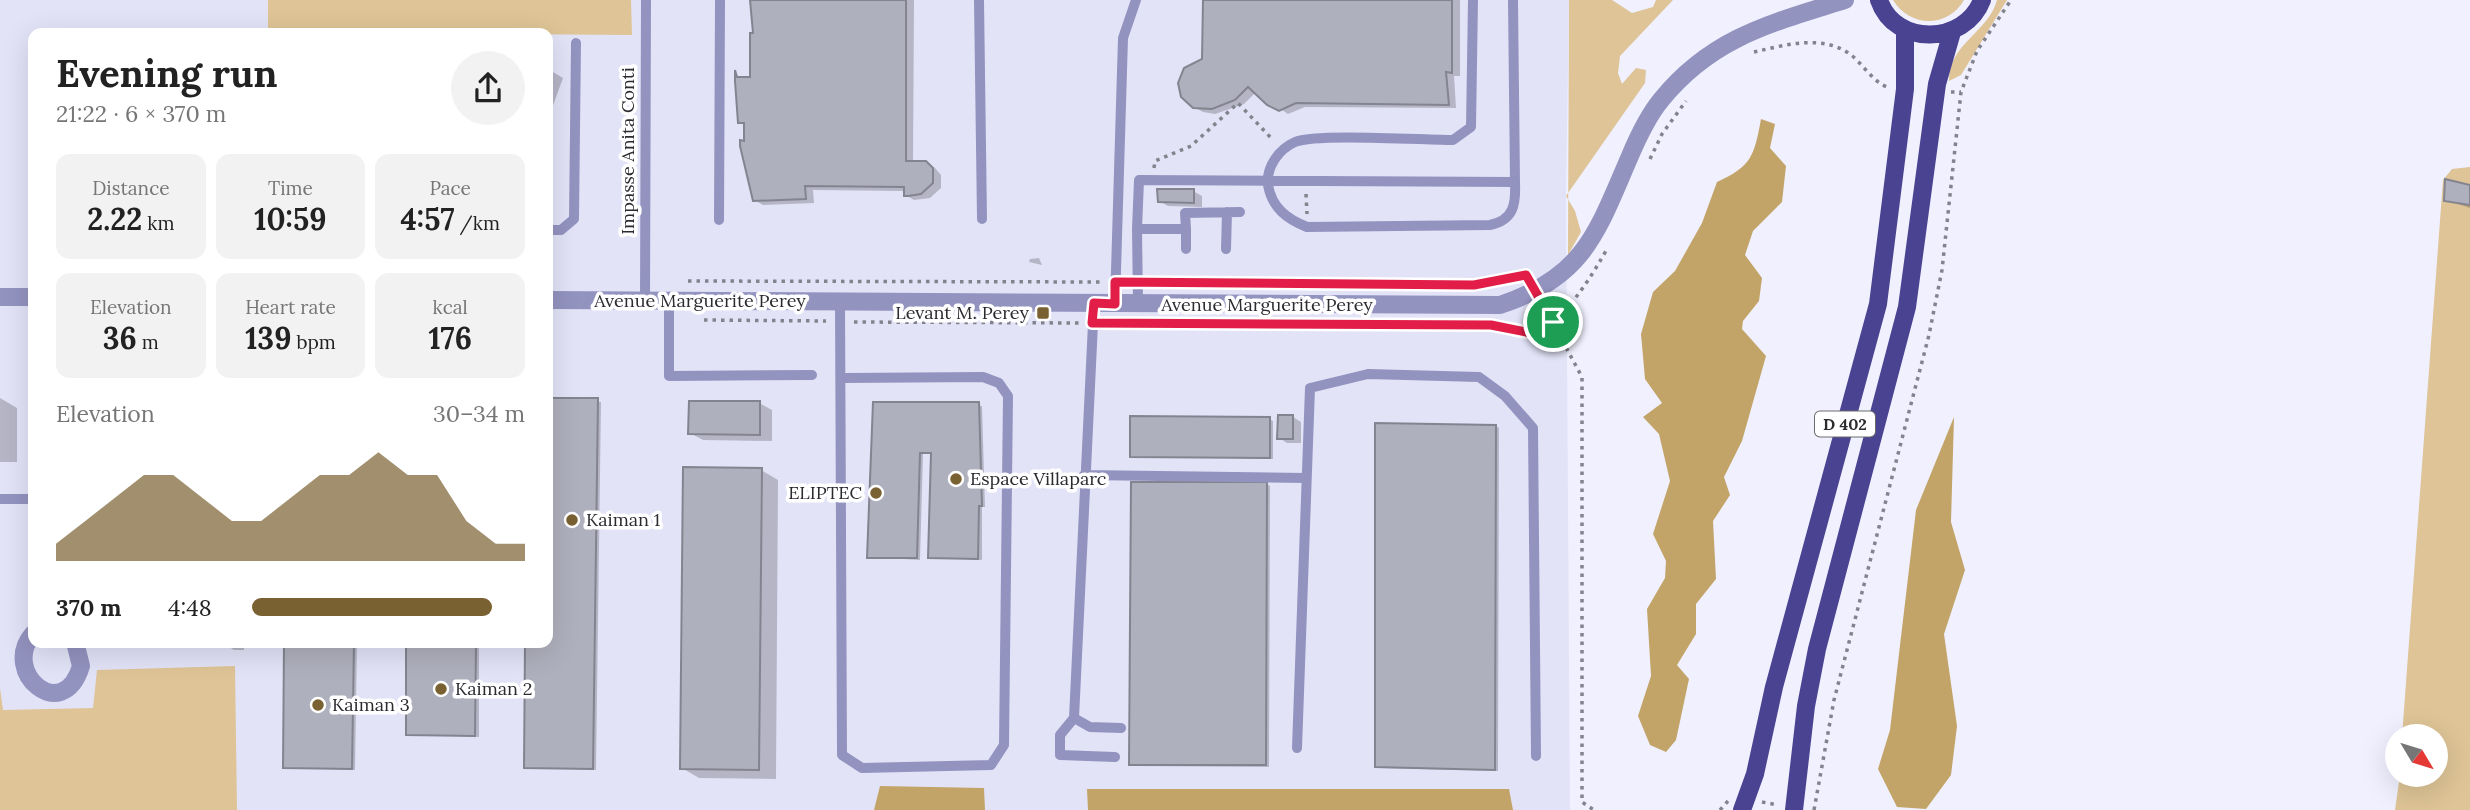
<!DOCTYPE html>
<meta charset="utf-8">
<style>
:root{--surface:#fff;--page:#f2f2f2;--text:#222;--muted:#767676;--accent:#7a6132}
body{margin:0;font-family:Lora,serif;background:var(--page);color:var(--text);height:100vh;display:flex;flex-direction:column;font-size:26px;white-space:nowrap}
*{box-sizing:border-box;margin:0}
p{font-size:23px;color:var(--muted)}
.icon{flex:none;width:38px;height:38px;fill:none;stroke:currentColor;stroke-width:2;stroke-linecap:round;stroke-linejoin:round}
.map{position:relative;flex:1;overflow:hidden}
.drawer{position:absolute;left:28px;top:28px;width:525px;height:620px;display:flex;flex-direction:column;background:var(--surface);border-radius:14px;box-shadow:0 7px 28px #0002}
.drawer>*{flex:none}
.needle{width:46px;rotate:128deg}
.tools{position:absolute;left:2385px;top:724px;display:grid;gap:14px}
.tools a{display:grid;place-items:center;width:63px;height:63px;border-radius:50%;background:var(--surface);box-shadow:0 7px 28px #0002;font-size:35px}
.pin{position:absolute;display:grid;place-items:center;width:60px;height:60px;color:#fff;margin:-30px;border:4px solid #fff;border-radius:50%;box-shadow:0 2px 7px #0007}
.round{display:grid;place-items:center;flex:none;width:74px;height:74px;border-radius:37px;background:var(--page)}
.summary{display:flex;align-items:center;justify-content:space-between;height:119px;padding:0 28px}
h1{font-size:38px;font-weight:800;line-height:52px}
.metrics{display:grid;grid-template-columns:repeat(3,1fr);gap:10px;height:119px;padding:7px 28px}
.metrics div{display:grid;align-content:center;border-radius:14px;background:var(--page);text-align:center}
.metrics b{font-size:30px;font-weight:800}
.metrics small{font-size:19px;font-weight:400}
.metrics p{font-size:19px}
.chart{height:196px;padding:14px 28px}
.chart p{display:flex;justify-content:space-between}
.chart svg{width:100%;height:126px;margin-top:7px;fill:var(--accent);opacity:.7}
ul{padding:0 28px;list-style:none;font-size:23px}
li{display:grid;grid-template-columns:112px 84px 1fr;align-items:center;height:52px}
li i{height:18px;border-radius:9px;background:var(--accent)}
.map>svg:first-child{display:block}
</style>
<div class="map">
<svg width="2470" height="810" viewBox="0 0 2470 810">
<rect width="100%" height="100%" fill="#f0f0fe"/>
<path fill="#e3e3f8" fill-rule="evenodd" d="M0 0H1569L1566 196 1570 810H0ZM33 33H548V642H33Z"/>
<path fill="#dec496" d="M268 0H631L632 35 268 32Z
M1569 0H1612L1632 13 1653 7 1656 0H1673L1620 56 1618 73 1622 84 1636 68 1646 70 1645 83 1566 196 1575 211 1581 232 1568 255Z
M1893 0H1964C1948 28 1910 28 1893 0Z
M1997 0H2007L1961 75 1949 81C1949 43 1988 33 1997 0Z
M2470 167V810H2395L2400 775H2436V737H2402L2443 180 2452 169Z
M235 666 237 810H0V688L3 710 93 708 97 670Z"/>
<path fill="#c3a468" d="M1761 119 1775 124 1770 148 1786 166 1782 202 1753 231 1745 255 1762 278 1759 301 1743 321 1742 329 1766 356 1742 441 1724 477 1730 495 1713 521 1716 579 1696 604V634L1677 665 1689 679 1676 740 1666 752 1650 745 1638 716 1651 676 1647 609 1665 578 1666 561 1653 534 1670 481 1659 434 1643 417 1662 403 1645 379 1641 334 1653 292 1675 271 1702 223 1717 182C1752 166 1754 156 1761 119Z
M1954 417 1951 522 1965 570 1944 634 1957 726 1951 775 1926 809 1897 807 1878 769 1890 730 1916 510Z
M880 786 984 788 985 810H874Z
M1087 789H1509L1513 810H1088Z"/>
<path fill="#0003" d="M753 0H914L913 163H926L935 168 941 175V188L930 198 914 200 905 195V191L813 190 814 203 763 205 754 200 745 125 739 122 751 79 755 35Z
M1204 0H1460V76H1454L1456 108 1305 107 1288 114 1256 92 1244 104 1215 114 1203 112 1194 107 1204 60Z
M548 69 563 78 548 119Z
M2470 187V208L2446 200Z
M1193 191 1202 196V207L1168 206 1159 201Z
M1039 258 1042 265 1029 262 1030 259Z
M0 398 17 408V462H0Z
M548 400 601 402 596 770 526 767 548 642Z
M759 403 772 410V441L703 440 690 433Z
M875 404 982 406 985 507H982V560L930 557 933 454H923L920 560 868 557Z
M1293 417 1301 422V443H1287L1279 438Z
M1269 419 1273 421V459L1131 456Z
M1496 426 1499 428 1498 771 1380 768 1377 766Z
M761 470 778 480 776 779 699 778 682 768Z
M1267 484 1270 486 1269 767 1135 766 1131 764Z
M221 642H244V650H234Z
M286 642H357L355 770 284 767Z
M408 642H479V737L408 734Z"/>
<path fill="#afb0bd" stroke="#848490" stroke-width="2" d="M750 0H906V161H926L933 168V183L921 194 908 196H904V187L805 186 806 199 753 201 740 146V140L744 141V123H738L735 81V70L737 77H750V33H753Z
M1203 0H1452V73L1446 72 1449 105 1296 103 1279 111 1267 105 1248 87 1235 100 1212 109 1193 108 1181 97 1178 83 1184 68 1202 59Z
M2445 179 2470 185V205L2444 201Z
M1157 189H1194V203L1158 202Z
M548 398H598L593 769 524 768 525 642H548Z
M689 401H760V435L688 434Z
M873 402H979L982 506H979L978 559 928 558 931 453H920L917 558H867Z
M1278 415H1293V439H1277Z
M1130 416 1270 417V458L1130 457Z
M1375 423 1496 425 1495 770 1375 767Z
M683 467 762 468 759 770 680 769Z
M1131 482H1267L1266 765H1129Z
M284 642H354L352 769 283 768Z
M406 642H476L475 736 406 735Z"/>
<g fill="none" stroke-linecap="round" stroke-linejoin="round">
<path stroke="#83838d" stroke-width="3.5" stroke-dasharray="3.5 5" stroke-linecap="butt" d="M1754 52C1785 45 1822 34 1850 54 1863 64 1872 81 1887 87
M1951 92H1961
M1650 159 1662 134 1686 101
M1154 168 1155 161 1191 146 1238 103 1273 140
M1306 194 1307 214
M688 281 1104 282
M1150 282 1474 285 1526 275
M1542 303 1582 377V802L1594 810
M704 320 826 321
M854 322 1081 323
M1106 323 1491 325C1503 327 1517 333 1529 333 1559 332 1594 272 1607 249
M1762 802 1778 805
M1720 810 1728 801
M1814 810 1834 700 1929 335 1942 270 1961 92 1977 51 2011 0"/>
<path stroke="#9393c0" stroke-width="10" d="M979 0 982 219
M1473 0 1471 127 1453 140C1423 140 1316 133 1295 142 1279 149 1266 167 1268 185 1272 208 1287 219 1307 227L1490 225C1514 220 1516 204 1515 182
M719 220 720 0
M1137 229 1139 180 1515 182 1513 0
M1186 229V249
M548 230H561L574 219 576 43
M1226 249 1227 212
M645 301 646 0
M669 301V376L812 375
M840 302 842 755 862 768 991 765 1004 745 1008 396 999 383 983 377 843 378
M1094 303 1074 718 1060 735V755L1115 757
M1115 304 1123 38 1136 0
M1138 304 1137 229H1186L1185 213 1240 212
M1084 475 1305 478
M0 499H33
M1074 718 1090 727 1121 728
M1297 748 1310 388 1368 374 1479 377 1505 396 1533 428 1536 756"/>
<path stroke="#9393c0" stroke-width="18" d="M0 297H33
M548 300 1500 305C1585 277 1597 232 1630 156 1638 137 1648 116 1661 100 1712 37 1772 23 1845 0
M33 634C0 672 63 726 81 666L75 642"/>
<path stroke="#4a4391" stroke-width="18" d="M1879 0C1895 47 1965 45 1982 0
M1742 810 1755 774 1774 687 1878 304 1905 89V30
M1794 810 1806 706 1817 649 1907 307 1937 84 1952 32"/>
</g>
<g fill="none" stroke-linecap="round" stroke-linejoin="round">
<defs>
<path id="route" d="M1526 275 1553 322 1531 333 1491 325 1092 323 1094 303 1115 304V282L1474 285Z"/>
</defs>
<use href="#route" stroke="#fff" stroke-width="14"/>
<use href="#route" stroke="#e11d48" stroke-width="9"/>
</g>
<g fill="#7a6132" stroke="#fff" stroke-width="2.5">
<rect x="1036" y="306" width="14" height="14" rx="3.5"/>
<circle cx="956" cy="479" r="7"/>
<circle cx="876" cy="493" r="7"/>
<circle cx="572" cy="520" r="7"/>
<circle cx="441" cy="689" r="7"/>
<circle cx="318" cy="705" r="7"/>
</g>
<g text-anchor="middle" stroke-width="7" stroke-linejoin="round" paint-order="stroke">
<rect fill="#fff" stroke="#6a6a6d" stroke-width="2" x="1815" y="411.5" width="60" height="25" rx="5"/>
<g font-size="16" font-weight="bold" fill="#2a2a2f">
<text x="1845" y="430">D 402</text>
</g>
<g font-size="18" fill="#2a2a2f" stroke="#fff">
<text transform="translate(628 151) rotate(-90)" y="6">Impasse Anita Conti</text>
<text x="700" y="307">Avenue Marguerite Perey</text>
<text x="1267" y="311">Avenue Marguerite Perey</text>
</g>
<g font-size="18" fill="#2a2a2f" stroke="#fff" text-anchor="start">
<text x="1029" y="319" text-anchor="end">Levant M. Perey</text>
<text x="970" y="485">Espace Villaparc</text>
<text x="862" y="499" text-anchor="end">ELIPTEC</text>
<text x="586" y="526">Kaiman 1</text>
<text x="455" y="695">Kaiman 2</text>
<text x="332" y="711">Kaiman 3</text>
</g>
</g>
</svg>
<div class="tools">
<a><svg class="needle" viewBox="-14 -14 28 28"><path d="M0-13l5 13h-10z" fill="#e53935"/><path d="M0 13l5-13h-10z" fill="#767676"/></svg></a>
</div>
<div class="pin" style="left:1553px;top:322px;background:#1e9e55"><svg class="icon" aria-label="arrive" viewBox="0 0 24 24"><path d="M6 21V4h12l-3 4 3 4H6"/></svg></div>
<section class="drawer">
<div class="summary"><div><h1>Evening run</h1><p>21:22 · 6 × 370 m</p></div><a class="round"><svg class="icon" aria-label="share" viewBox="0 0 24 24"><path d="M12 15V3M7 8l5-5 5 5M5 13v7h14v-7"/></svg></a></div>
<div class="metrics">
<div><p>Distance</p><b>2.22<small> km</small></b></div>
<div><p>Time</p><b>10:59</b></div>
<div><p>Pace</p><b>4:57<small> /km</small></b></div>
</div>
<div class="metrics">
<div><p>Elevation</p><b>36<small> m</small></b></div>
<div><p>Heart rate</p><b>139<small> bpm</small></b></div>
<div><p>kcal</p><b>176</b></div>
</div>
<div class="chart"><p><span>Elevation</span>30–34 m</p>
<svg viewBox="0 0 160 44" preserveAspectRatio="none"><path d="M0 44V38L10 30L20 22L30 14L40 14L50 22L60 30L70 30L80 22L90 14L100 14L110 6L120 14L130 14L140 30L150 38L160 38V44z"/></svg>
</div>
<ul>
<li><b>370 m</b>4:48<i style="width:88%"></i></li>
</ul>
</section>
</div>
